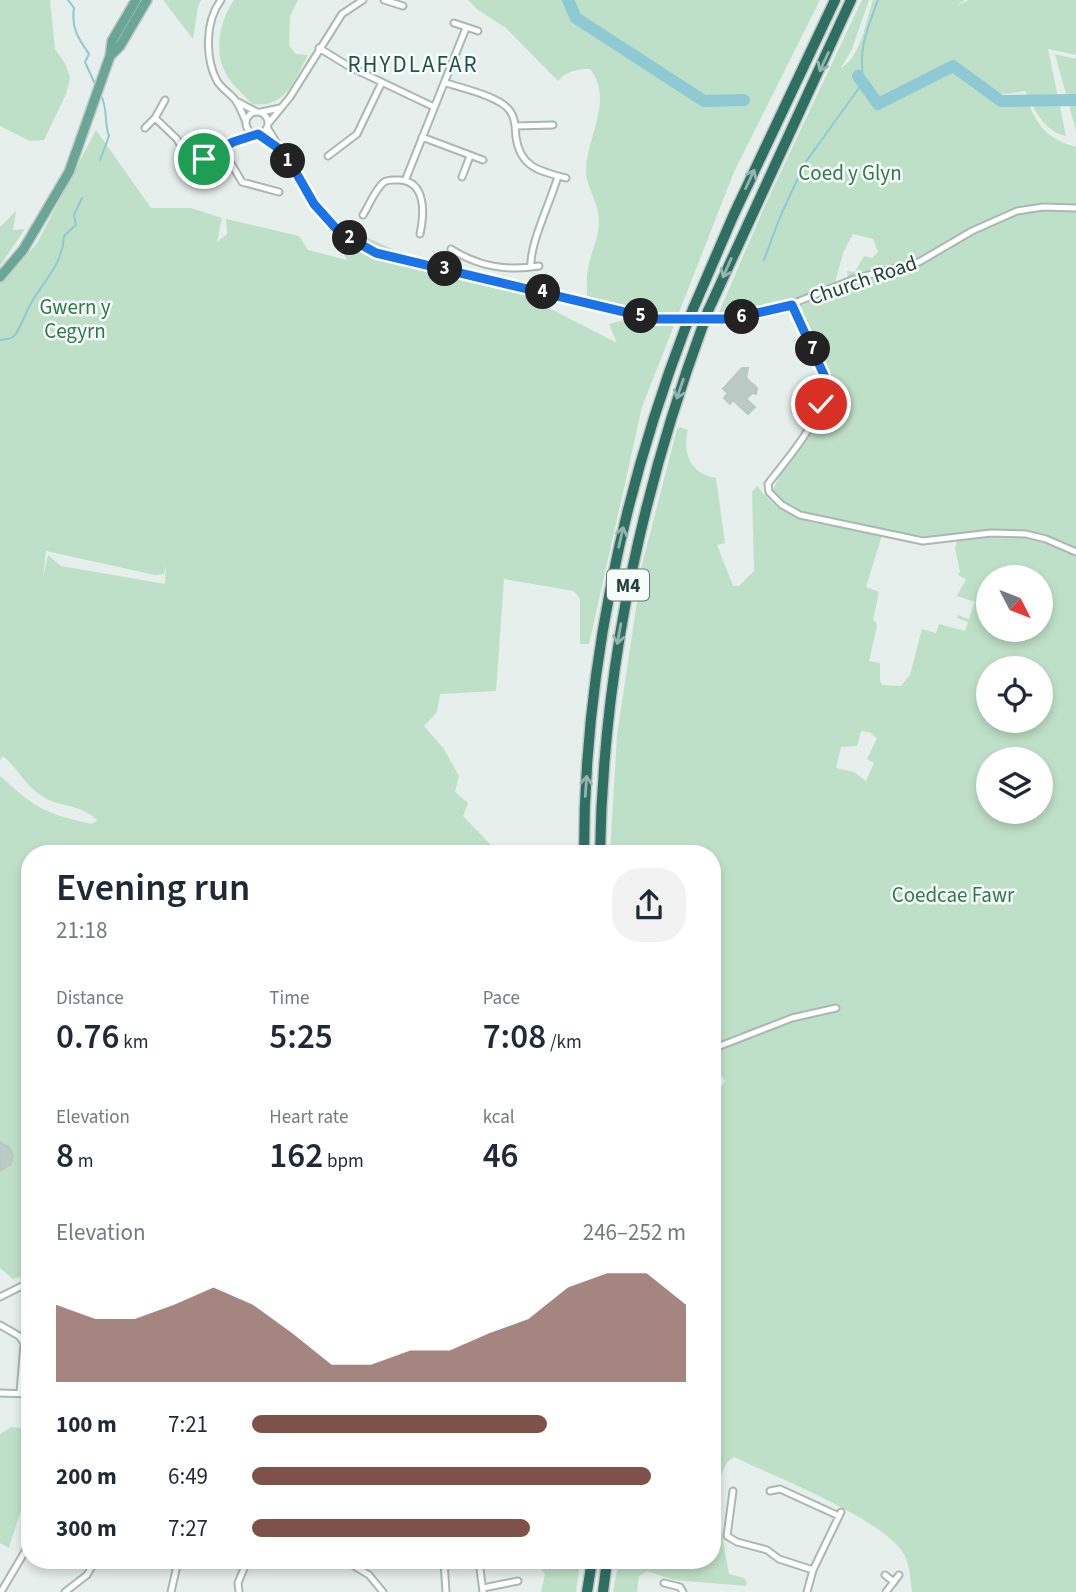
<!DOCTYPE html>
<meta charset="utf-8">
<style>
:root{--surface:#fff;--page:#f2f2f3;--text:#1f2937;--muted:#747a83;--accent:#7f5249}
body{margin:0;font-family:"Source Sans 3",sans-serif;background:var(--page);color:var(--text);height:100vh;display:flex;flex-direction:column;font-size:26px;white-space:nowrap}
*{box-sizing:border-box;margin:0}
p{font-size:23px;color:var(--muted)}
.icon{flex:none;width:38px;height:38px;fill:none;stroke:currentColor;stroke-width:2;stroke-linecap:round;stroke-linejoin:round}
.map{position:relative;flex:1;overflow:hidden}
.sheet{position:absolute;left:21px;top:845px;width:700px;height:724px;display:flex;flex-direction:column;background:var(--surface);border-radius:28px;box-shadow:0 4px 10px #0003}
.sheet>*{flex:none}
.needle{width:46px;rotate:132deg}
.tools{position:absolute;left:976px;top:565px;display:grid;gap:14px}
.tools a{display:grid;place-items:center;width:77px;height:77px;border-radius:50%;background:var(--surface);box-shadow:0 4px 10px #0003;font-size:35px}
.pin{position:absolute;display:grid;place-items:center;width:60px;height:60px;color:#fff;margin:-30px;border:4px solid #fff;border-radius:50%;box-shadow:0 2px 7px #0007}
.km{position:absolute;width:35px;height:35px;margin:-18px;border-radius:50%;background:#222;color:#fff;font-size:19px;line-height:35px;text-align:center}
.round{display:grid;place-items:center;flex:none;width:74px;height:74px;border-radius:28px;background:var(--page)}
.overview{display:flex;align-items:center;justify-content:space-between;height:119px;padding:0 35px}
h1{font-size:38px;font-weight:600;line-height:52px}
.stats{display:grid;grid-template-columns:repeat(3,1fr);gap:10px;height:119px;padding:7px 35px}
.stats div{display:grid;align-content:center}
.stats b{font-size:35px;font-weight:600}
.stats small{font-size:19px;font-weight:400}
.stats p{font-size:19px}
.chart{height:196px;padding:14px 35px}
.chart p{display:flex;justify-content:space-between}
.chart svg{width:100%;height:126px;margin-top:7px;fill:var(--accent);opacity:.7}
ul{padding:0 35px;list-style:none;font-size:23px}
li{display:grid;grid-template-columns:112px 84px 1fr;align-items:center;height:52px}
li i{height:18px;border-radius:9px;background:var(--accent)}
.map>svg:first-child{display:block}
</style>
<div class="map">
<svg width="1076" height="1592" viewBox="0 0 1076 1592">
<rect width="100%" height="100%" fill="#e6efeb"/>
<path fill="#bfe0c8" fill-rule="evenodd" d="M0 0H50L55 49 66 65 70 78 66 94 44 140 30 141 0 126Z
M163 0H201L198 7 193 39Z
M234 0H298L290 16 289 46 296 54 308 55C294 80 286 109 252 104 243 94 229 82 224 70 214 48 221 18 234 0Z
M468 0H820L734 172 642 407 589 644H580V599L574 591 504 579 496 691 440 694 437 712 424 726 444 749 459 776 455 792 468 803 463 816 492 846 494 854H30V1274L13 1279 0 1268V776C37 809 43 813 92 824L97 820C78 802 61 809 42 796 25 786 18 768 3 756L0 760V280L36 245 96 130 151 208H191L222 218 217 242 227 234 226 219 299 236 308 250 347 260 332 232 351 230 436 269 518 292 617 343 609 324 632 318 629 310 587 301C587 290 586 278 588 268 591 252 599 238 599 221 599 204 587 187 586 174 585 138 615 101 590 69 577 69 567 71 558 81L506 28 478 10ZM46 551 155 575 164 574 166 564 165 584 61 566 48 555 43 578Z
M862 0H869L852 49 841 68C861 57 866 21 873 0H965L956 6 969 0H1076V55L1048 49 1066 136C1042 130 1036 111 1025 91L1006 94 970 88 1007 97 1025 96C1037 125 1045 138 1076 147V549L1048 536 1028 532 990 530 933 537 903 534 801 512 781 500 773 490 783 468 813 419 825 386 831 388 833 380 798 307 863 280 901 272 903 268 852 280 848 277 847 271 855 272 864 256 872 258 878 252 873 239 853 234 843 253 835 283 792 305 716 319 767 201Z
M1055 54 1076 59V131Z
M16 211 13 230 25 229 0 266V227Z
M680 427 688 430C682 454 691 474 716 478L725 543 717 545 733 586H739L754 571 752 492 757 486C793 533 832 521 882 535L866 587 879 592 873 620 876 622 877 626 869 661 880 663V681L882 685 901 686 910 675 922 629 936 633 939 624 965 631 968 622 957 618 958 615 969 619 975 602 957 596 966 579 958 575 960 572 955 548 958 539 1000 535 1035 538 1076 555V1592H912C910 1578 910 1562 902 1551 878 1517 774 1476 734 1457 705 1474 725 1546 729 1574L744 1578 747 1582 746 1586 674 1580 647 1571 639 1576 637 1592H613L619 1561H712V1093L721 1087 725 1081 712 1061V854H610L617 735 637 602 634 596 677 429ZM989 578H1041V630H989ZM989 668H1041V721H989ZM861 731 869 732 877 738 867 759 874 763 866 781 854 772 836 768 841 747 857 746ZM989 760H1041V812H989Z
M11 1427 30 1429V1481L9 1548 0 1543V1434Z
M528 1561H580L576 1592H541L545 1575 541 1567 531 1568Z"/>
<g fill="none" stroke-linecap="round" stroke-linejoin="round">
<path stroke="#8ec9d4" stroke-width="2" d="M68 0 74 8C71 28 78 38 89 54L85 62 95 84
M100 160 109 136C104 124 108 107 101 96
M764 260 780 217 805 163 864 81C857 52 868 27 878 0
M0 340C5 339 12 340 15 335 21 327 25 314 30 305 44 280 63 264 64 236L76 225 74 215 82 198"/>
<path stroke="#8ec9d4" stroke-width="12" d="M568 0 576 18 704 101 744 100
M858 76 878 104 953 66 1001 101 1076 100"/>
</g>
<path fill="#bbcac4" stroke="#b8c9c2" stroke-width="2" d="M742 368H748L746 378 757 388 756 394 752 393 746 399 755 407 748 414 733 400 730 404 724 398 728 393 723 389Z
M0 1142 9 1147 13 1155 11 1164 0 1171Z"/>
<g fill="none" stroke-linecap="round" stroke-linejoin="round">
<defs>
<path id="minor" d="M221 0C205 21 205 58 217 81 222 89 231 94 236 101 240 107 243 115 246 122
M384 0 403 6
M454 23 478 31
M319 48 350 67 434 107
M446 83C462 88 501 97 510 111 516 119 515 128 516 137 520 167 539 171 566 178
M238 102 257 112
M246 123a11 11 0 1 1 22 0a11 11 0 1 1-22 0Z
M261 112 280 108
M155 118 177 139 185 154 193 160 204 159 254 133
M268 124 290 97 342 14 363 0
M515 126 553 125
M267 127 314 204 340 233 376 253 654 319H730L777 310 857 278 919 262 972 231 1017 211 1043 207 1076 208
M145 128 155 118 165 100
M258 134 275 146
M422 137 483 160
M222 148 242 182 279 192
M328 156 357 134 382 82
M462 177 470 156
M405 181 466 28
M363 215C369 206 375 189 384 182 388 179 394 180 400 180 427 182 424 215 420 234
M451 249C479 267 507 271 539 266
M531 267C529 245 551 201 558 176
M792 305C803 327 820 351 824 375 831 412 788 457 768 484L769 492 782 505 800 515 814 518 923 541 991 533 1026 534 1046 539 1076 552
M712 1049 792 1018 836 1008
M0 1297 30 1282
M0 1325 19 1336 24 1343 20 1393
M0 1393 30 1394
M733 1491 727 1536 737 1542 767 1550 779 1559 813 1570
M770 1491 780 1489 839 1516
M346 1561 369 1575 383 1592
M444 1561 446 1592
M479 1561 483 1592
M885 1575 894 1582
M664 1583 680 1587 683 1592
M483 1588 518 1581
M1 1592 30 1543
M65 1592 87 1575 95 1561
M171 1592 178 1561
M239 1592 238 1583 247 1561
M807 1592 813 1570 841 1512
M886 1592 899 1575"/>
<path id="primary" d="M110 56 120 46 147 0
M0 277 23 250 69 172 110 56 112 41 136 0"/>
<path id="motorway" d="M693 309 734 214 835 0
M708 311 851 0
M584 854C584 674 622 494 686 326
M600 854C603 672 640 496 703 325
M587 1592 592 1561
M603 1592 607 1561"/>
</defs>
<use href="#minor" stroke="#a8b8b2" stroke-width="9"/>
<use href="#primary" stroke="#c2cac8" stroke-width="12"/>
<use href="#motorway" stroke="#c2cac8" stroke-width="13"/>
<use href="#minor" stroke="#fff" stroke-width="5"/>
<use href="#primary" stroke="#6aa596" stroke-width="9"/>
<use href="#motorway" stroke="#2f6f62" stroke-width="10"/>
<defs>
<path id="motorway-bridge" d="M703 325 708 311
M686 326 693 309"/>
</defs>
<use href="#motorway-bridge" stroke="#c2cac8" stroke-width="13" stroke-linecap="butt"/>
<use href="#motorway-bridge" stroke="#2f6f62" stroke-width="10"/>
</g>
<defs><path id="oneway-shaft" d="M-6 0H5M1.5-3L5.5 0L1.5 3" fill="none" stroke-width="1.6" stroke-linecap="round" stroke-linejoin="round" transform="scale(1.75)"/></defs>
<g stroke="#93b5ae">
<use href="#oneway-shaft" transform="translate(824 62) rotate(115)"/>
<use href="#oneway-shaft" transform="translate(750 179) rotate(-65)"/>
<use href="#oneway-shaft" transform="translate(727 268) rotate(114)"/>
<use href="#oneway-shaft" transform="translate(680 389) rotate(109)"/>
<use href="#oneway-shaft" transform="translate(621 537) rotate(-77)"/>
<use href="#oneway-shaft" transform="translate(619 634) rotate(100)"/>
<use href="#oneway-shaft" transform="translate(586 786) rotate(-86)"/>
</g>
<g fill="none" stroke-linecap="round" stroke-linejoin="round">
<defs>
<path id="route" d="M204 159 233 142 258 134 278 148 294 169 314 204 340 233 376 253 654 319H730L792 305 824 375 821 404"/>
</defs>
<use href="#route" stroke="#fff" stroke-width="14"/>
<use href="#route" stroke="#1a73e8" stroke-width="9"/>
</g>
<g text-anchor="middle" stroke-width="5" stroke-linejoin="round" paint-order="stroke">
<rect fill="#f7fbf9" stroke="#637a73" stroke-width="2" x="607" y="569.5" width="42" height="31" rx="5"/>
<g font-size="19" font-weight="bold" fill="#24423a">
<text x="628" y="592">M4</text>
</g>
<g font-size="21" fill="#2d7a4b" stroke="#f7fbf9">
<text x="850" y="180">Coed y Glyn</text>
<text x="75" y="314">Gwern y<tspan x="75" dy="24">Cegyrn</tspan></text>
<text x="953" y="902">Coedcae Fawr</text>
</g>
<g font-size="21" fill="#24423a" stroke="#f7fbf9">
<text transform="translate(863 280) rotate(-19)" y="7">Church Road</text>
</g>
<g font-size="23" letter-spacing="2" fill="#1f5548" stroke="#f7fbf9">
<text x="413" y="72">RHYDLAFAR</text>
</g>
</g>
</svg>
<div class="tools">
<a><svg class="needle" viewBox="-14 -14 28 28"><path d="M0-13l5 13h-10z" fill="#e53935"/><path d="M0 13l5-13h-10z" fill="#747a83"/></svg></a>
<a><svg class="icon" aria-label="locate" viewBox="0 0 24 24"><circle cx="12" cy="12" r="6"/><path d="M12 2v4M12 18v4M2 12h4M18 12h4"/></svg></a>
<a><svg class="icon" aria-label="layers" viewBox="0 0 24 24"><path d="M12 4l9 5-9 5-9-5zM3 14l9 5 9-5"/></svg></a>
</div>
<div class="pin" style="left:204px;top:159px;background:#1e9e55"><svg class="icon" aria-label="arrive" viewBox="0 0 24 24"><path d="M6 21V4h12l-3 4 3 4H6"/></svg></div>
<div class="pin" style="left:821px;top:404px;background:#d93025"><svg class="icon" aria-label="check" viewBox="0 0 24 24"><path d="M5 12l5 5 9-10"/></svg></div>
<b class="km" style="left:288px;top:161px">1</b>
<b class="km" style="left:350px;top:238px">2</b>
<b class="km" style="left:445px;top:269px">3</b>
<b class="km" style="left:543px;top:292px">4</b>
<b class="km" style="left:641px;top:316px">5</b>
<b class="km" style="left:742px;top:317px">6</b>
<b class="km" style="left:813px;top:349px">7</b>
<section class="sheet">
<div class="overview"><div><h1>Evening run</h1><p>21:18</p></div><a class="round"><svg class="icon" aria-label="share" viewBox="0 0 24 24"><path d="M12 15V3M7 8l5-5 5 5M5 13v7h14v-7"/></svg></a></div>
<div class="stats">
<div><p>Distance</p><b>0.76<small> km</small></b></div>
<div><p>Time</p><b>5:25</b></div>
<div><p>Pace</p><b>7:08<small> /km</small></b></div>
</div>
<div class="stats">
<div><p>Elevation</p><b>8<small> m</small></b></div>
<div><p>Heart rate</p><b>162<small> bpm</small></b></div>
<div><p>kcal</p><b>46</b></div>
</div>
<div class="chart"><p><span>Elevation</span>246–252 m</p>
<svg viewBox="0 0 160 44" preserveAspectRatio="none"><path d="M0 44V17L10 22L20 22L30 17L40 11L50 17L60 27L70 38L80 38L90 33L100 33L110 27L120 22L130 11L140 6L150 6L160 17V44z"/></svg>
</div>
<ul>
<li><b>100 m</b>7:21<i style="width:68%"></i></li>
<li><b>200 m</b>6:49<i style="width:92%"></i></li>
<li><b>300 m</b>7:27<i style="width:64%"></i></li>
</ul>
</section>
</div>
